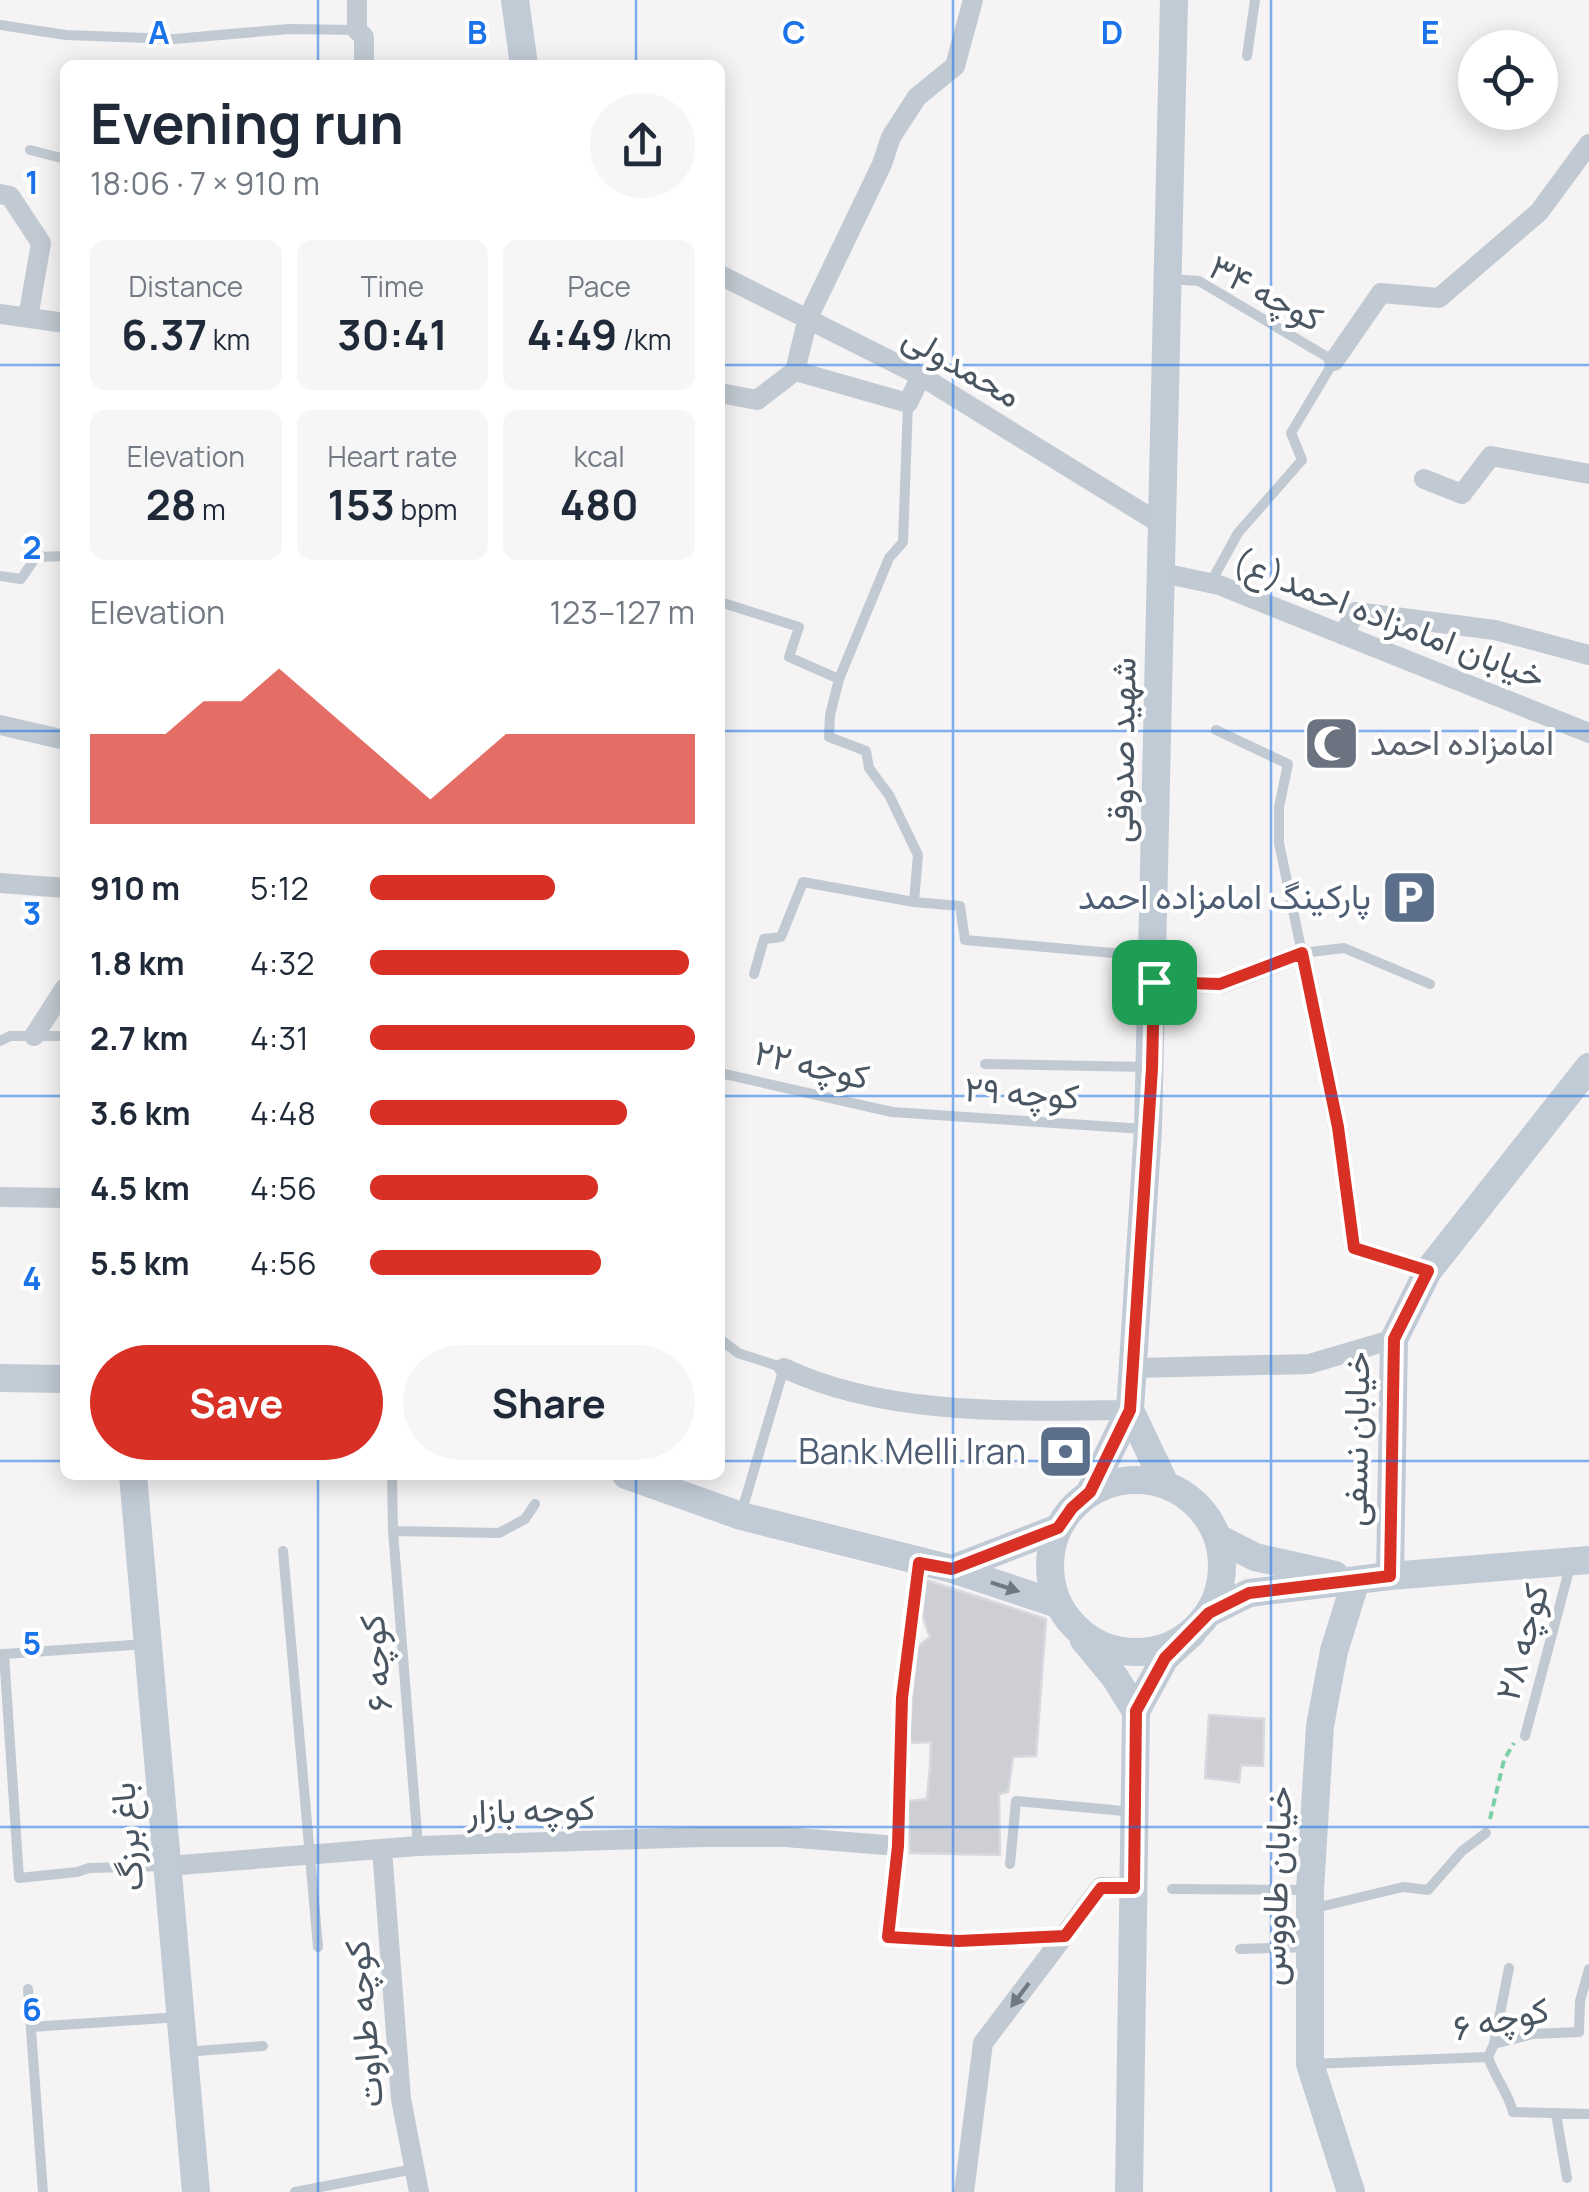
<!DOCTYPE html>
<meta charset="utf-8">
<style>
:root{--surface:#fff;--page:#f6f6f7;--text:#1f2937;--muted:#747a83;--accent:#d93025}
body{margin:0;font-family:Manrope,Vazirmatn,sans-serif;background:var(--page);color:var(--text);height:100vh;display:flex;flex-direction:column;font-size:38px;white-space:nowrap}
*{box-sizing:border-box;margin:0}
p{font-size:32px;color:var(--muted)}
.icon{flex:none;width:55px;height:55px;fill:none;stroke:currentColor;stroke-width:2;stroke-linecap:round;stroke-linejoin:round}
.map{position:relative;flex:1;overflow:hidden}
.sheet{position:absolute;left:60px;top:60px;width:665px;height:1420px;display:flex;flex-direction:column;background:var(--surface);border-radius:15px;box-shadow:0 5px 25px #0003}
.sheet>*{flex:none}
.buttons{position:absolute;left:1458px;top:30px;display:grid;gap:20px}
.buttons a{display:grid;place-items:center;width:100px;height:100px;border-radius:50%;background:var(--surface);box-shadow:0 5px 25px #0003;font-size:50px}
.pin{position:absolute;display:grid;place-items:center;width:85px;height:85px;color:#fff;margin:-42px;border-radius:20px;box-shadow:0 5px 15px #0006}
.round{display:grid;place-items:center;flex:none;width:105px;height:105px;border-radius:52px;background:var(--page)}
.summary{display:flex;align-items:center;justify-content:space-between;height:170px;padding:0 30px}
h1{font-size:55px;font-weight:700;line-height:75px}
.metrics{display:grid;grid-template-columns:repeat(3,1fr);gap:15px;height:170px;padding:10px 30px}
.metrics div{display:grid;align-content:center;border-radius:15px;background:var(--page);text-align:center}
.metrics b{font-size:42px;font-weight:700}
.metrics small{font-size:28px;font-weight:400}
.metrics p{font-size:28px}
.chart{height:280px;padding:20px 30px}
.chart p{display:flex;justify-content:space-between}
.chart svg{width:100%;height:180px;margin-top:10px;fill:var(--accent);opacity:.7}
.action{display:flex;gap:20px;margin-top:auto;padding:20px 30px}
.action a{flex:1;height:115px;border-radius:60px;background:var(--accent);color:#fff;font-size:40px;font-weight:700;line-height:115px;text-align:center}
.action a+a{background:var(--page);color:var(--text)}
ul{padding:0 30px;list-style:none;font-size:32px}
li{display:grid;grid-template-columns:160px 120px 1fr;align-items:center;height:75px}
li i{height:25px;border-radius:12px;background:var(--accent)}
.map>svg:first-child{display:block}
</style>
<div class="map">
<svg width="1589" height="2192" viewBox="0 0 1589 2192">
<rect width="100%" height="100%" fill="#f5f3f3"/>
<path fill="#cdcfd5" stroke="#d7d9de" stroke-width="2.5" d="M926 1580 1046 1619 1036 1756 1013 1757 1008 1792 999 1794 1000 1855 910 1853 908 1801 927 1799 930 1766 931 1742 912 1743 909 1735 917 1647 930 1637 922 1615Z
M1209 1715 1264 1719 1263 1766 1241 1765 1239 1782 1205 1778Z"/>
<g fill="none" stroke-linecap="round" stroke-linejoin="round">
<path stroke="#7ad0a6" stroke-width="4" stroke-dasharray="8 5" stroke-linecap="butt" d="M1490 1819 1504 1760 1514 1743"/>
<path stroke="#c1cad2" stroke-width="10" d="M0 25 66 35 174 39 289 29 357 30
M1247 56 1255 0
M30 150 65 159
M1170 279 1199 281 1334 361 1291 433 1302 460 1238 533 1211 582
M0 576 21 579 36 557 65 556
M720 602 799 627 789 657 839 679 830 715 829 737 866 751 869 768 889 795 918 855 914 902 803 882 781 937 764 939 754 974
M839 679 889 558 903 542 908 403
M1216 730 1288 764 1279 807V843L1302 953 1344 948 1430 984
M914 902 960 906 965 940 1148 956
M0 1041 10 1036H65
M985 1064 1146 1067
M720 1073 892 1112 1144 1129
M720 1339 738 1353 784 1368 741 1514
M392 1475 393 1531 418 1846
M393 1531 499 1533 525 1519 535 1504
M283 1551 318 1947
M919 1564 901 1698 898 1846 888 1937 959 1941 1061 1936
M0 1654H4L19 1878 77 1872 89 1868 166 1866
M4 1654 147 1644
M1525 1736 1571 1563
M1010 1864 1016 1801 1134 1812
M1172 1889 1306 1890
M1311 1909 1403 1887 1428 1890 1462 1851 1486 1833
M1240 1949 1309 1947
M28 1989 43 2192
M31 2027 180 2017
M1494 2044 1509 1968
M184 2052 263 2046
M1488 2057C1495 2078 1508 2092 1513 2112L1589 2114
M1311 2064 1488 2057 1494 2044 1533 2034 1579 2032 1580 2001 1589 1969
M1556 2114 1567 2178
M295 2192 414 2169"/>
<path stroke="#c1cad2" stroke-width="20" d="M357 0V30L364 37V65
M0 194 10 196 41 243 28 318
M720 275 921 376 1164 526
M0 314 65 323
M1334 361 1381 293 1439 298 1539 212 1589 144
M795 371 808 318 882 164 891 137 917 97 955 66 973 0
M720 393 757 400 795 371 908 403 921 376
M1424 479 1462 494 1491 456 1589 474
M1163 573 1219 585 1589 733
M1343 635 1356 612 1495 630 1589 655
M0 725 65 740
M0 883 65 888
M1154 983 1221 984 1302 953 1338 1127 1354 1248 1428 1271
M34 1036 65 988
M0 1197 65 1198
M784 1368C887 1417 1019 1411 1130 1410
M1135 1368 1309 1364 1394 1339
M382 1849 401 2099 419 2192
M167 1866 418 1846 703 1837H785L898 1846
M964 2192 983 2043 1101 1887 1134 1888"/>
<path stroke="#c1cbd6" stroke-width="28" d="M515 0 524 65
M0 1378 65 1379
M1130 1410 1165 1484
M133 1475 196 2192
M626 1475 741 1516 952 1569 1058 1604
M1050 1566a86 86 0 1 1 172 0a86 86 0 1 1-172 0Z
M1090 1492 1130 1410 1148 1129 1174 0
M1218 1538 1255 1557 1335 1575
M952 1569 1058 1528
M1390 1576 1394 1339 1428 1271 1589 1067
M1209 1613 1249 1593 1390 1576 1589 1560
M1084 1640 1114 1676 1136 1711
M1129 2192 1136 1711 1165 1658 1192 1633
M1351 2192 1310 2064V1890L1320 1726 1334 1651 1356 1580"/>
</g>
<defs><path id="oneway-solid" d="M-6-.8H1V-3.2L6.5 0L1 3.2V.8H-6Z" transform="scale(2.5)"/></defs>
<use fill="#6e7984" href="#oneway-solid" transform="translate(1005 1587) rotate(18)"/>
<use fill="#6e7983" href="#oneway-solid" transform="translate(1020 1995) rotate(127)"/>
<g fill="none" stroke-linecap="round" stroke-linejoin="round">
<defs>
<path id="route" d="M1302 953 1338 1127 1354 1248 1428 1271 1394 1339 1390 1576 1249 1593 1209 1613 1165 1658 1136 1711 1134 1888H1101L1065 1936 958 1941 888 1937 898 1846 902 1698 919 1563 952 1569 1058 1528 1072 1508 1090 1492 1130 1410 1152 1068 1154 982 1220 984Z"/>
</defs>
<use href="#route" stroke="#fff" stroke-width="20"/>
<use href="#route" stroke="#d93025" stroke-width="12"/>
</g>
<path fill="none" stroke="#1a73e8" stroke-width="2.5" stroke-opacity="0.55" d="M318 0V65M636 0V65M953 0V2192M1271 0V2192M0 365H65M720 365H1589M0 731H65M720 731H1589M0 1096H65M720 1096H1589M0 1461H65M720 1461H1589M318 1475V2192M636 1475V2192M0 1827H1589"/>
<defs>
<symbol id="mosque-square" viewBox="-11 -11 22 22"><rect x="-9" y="-9" width="18" height="18" rx="4" fill="#6b7280" stroke="#fff"/><path d="M3.5-4.9A6 6 0 1 0 3.5 4.9A5 5 0 1 1 3.5-4.9Z" fill="#fff"/></symbol>
<symbol id="parking-square" viewBox="-11 -11 22 22"><rect x="-9" y="-9" width="18" height="18" rx="4" fill="#5c6f8a" stroke="#fff"/><path d="M-3.5-5.5H1a3.5 3.5 0 0 1 0 7H-1V5.5H-3.5ZM-1-3.4V-.6H.8a1.4 1.4 0 0 0 0-2.8Z" fill="#fff"/></symbol>
<symbol id="bank-square" viewBox="-11 -11 22 22"><rect x="-9" y="-9" width="18" height="18" rx="4" fill="#5c6f8a" stroke="#fff"/><path d="M-6-4H6V4H-6ZM0-2.3a2.3 2.3 0 1 0 0 4.6a2.3 2.3 0 1 0 0-4.6Z" fill="#fff"/></symbol>
</defs>
<g fill-rule="evenodd">
<use href="#mosque-square" x="1300" y="712" width="63" height="63"/>
<use href="#parking-square" x="1378" y="866" width="63" height="63"/>
<use href="#bank-square" x="1034" y="1420" width="63" height="63"/>
</g>
<g text-anchor="middle" stroke-width="8" stroke-linejoin="round" paint-order="stroke">
<g font-size="35" fill="#4a5661" stroke="#fff">
<text transform="translate(1266 293) rotate(28)" y="12">کوچه ۳۴</text>
<text transform="translate(962 366) rotate(30)" y="12">محمدولی</text>
<text transform="translate(1389 619) rotate(21)" y="12">خیابان امامزاده احمد(ع)</text>
<text transform="translate(1122 750) rotate(-89)" y="12">شهید صدوقی</text>
<text transform="translate(812 1065) rotate(13)" y="12">کوچه ۲۲</text>
<text transform="translate(1022 1093) rotate(4)" y="12">کوچه ۲۹</text>
<text transform="translate(1356 1439) rotate(-89)" y="12">خیابان نسفی</text>
<text transform="translate(1522 1642) rotate(-75)" y="12">کوچه ۲۸</text>
<text transform="translate(376 1663) rotate(-95)" y="12">کوچه ۶</text>
<text transform="translate(531 1810) rotate(-2)" y="12">کوچه بازار</text>
<text transform="translate(127 1837) rotate(-95)" y="12">باغ برزگ</text>
<text transform="translate(1276 1886) rotate(-88)" y="12">خیابان طاووس</text>
<text transform="translate(1501 2019) rotate(-12)" y="12">کوچه ۶</text>
<text transform="translate(364 2024) rotate(-95)" y="12">کوچه طراوت</text>
</g>
<g font-size="35" fill="#5b616d" stroke="#fff" text-anchor="start">
<text x="1370" y="755">امامزاده احمد</text>
</g>
<g font-size="35" fill="#4e5e75" stroke="#fff" text-anchor="end">
<text x="1371" y="909">پارکینگ امامزاده احمد</text>
<text x="1026" y="1464">Bank Melli Iran</text>
</g>
</g>
<g font-size="32" text-anchor="middle" font-weight="bold" fill="#1a73e8" stroke="#fff" stroke-width="8" stroke-linejoin="round" paint-order="stroke">
<text x="159" y="44">A</text>
<text x="477" y="44">B</text>
<text x="794" y="44">C</text>
<text x="1112" y="44">D</text>
<text x="1430" y="44">E</text>
<text x="32" y="194">1</text>
<text x="32" y="559">2</text>
<text x="32" y="925">3</text>
<text x="32" y="1290">4</text>
<text x="32" y="1655">5</text>
<text x="32" y="2021">6</text>
</g>
</svg>
<div class="buttons">
<a><svg class="icon" aria-label="locate" viewBox="0 0 24 24"><circle cx="12" cy="12" r="6"/><path d="M12 2v4M12 18v4M2 12h4M18 12h4"/></svg></a>
</div>
<div class="pin" style="left:1154px;top:982px;background:#1e9e55"><svg class="icon" aria-label="arrive" viewBox="0 0 24 24"><path d="M6 21V4h12l-3 4 3 4H6"/></svg></div>
<section class="sheet">
<div class="summary"><div><h1>Evening run</h1><p>18:06 · 7 × 910 m</p></div><a class="round"><svg class="icon" aria-label="share" viewBox="0 0 24 24"><path d="M12 15V3M7 8l5-5 5 5M5 13v7h14v-7"/></svg></a></div>
<div class="metrics">
<div><p>Distance</p><b>6.37<small> km</small></b></div>
<div><p>Time</p><b>30:41</b></div>
<div><p>Pace</p><b>4:49<small> /km</small></b></div>
</div>
<div class="metrics">
<div><p>Elevation</p><b>28<small> m</small></b></div>
<div><p>Heart rate</p><b>153<small> bpm</small></b></div>
<div><p>kcal</p><b>480</b></div>
</div>
<div class="chart"><p><span>Elevation</span>123–127 m</p>
<svg viewBox="0 0 160 44" preserveAspectRatio="none"><path d="M0 44V22L10 22L20 22L30 14L40 14L50 6L60 14L70 22L80 30L90 38L100 30L110 22L120 22L130 22L140 22L150 22L160 22V44z"/></svg>
</div>
<ul>
<li><b>910 m</b>5:12<i style="width:57%"></i></li>
<li><b>1.8 km</b>4:32<i style="width:98%"></i></li>
<li><b>2.7 km</b>4:31<i style="width:100%"></i></li>
<li><b>3.6 km</b>4:48<i style="width:79%"></i></li>
<li><b>4.5 km</b>4:56<i style="width:70%"></i></li>
<li><b>5.5 km</b>4:56<i style="width:71%"></i></li>
</ul>
<div class="action"><a>Save</a><a>Share</a></div>
</section>
</div>
